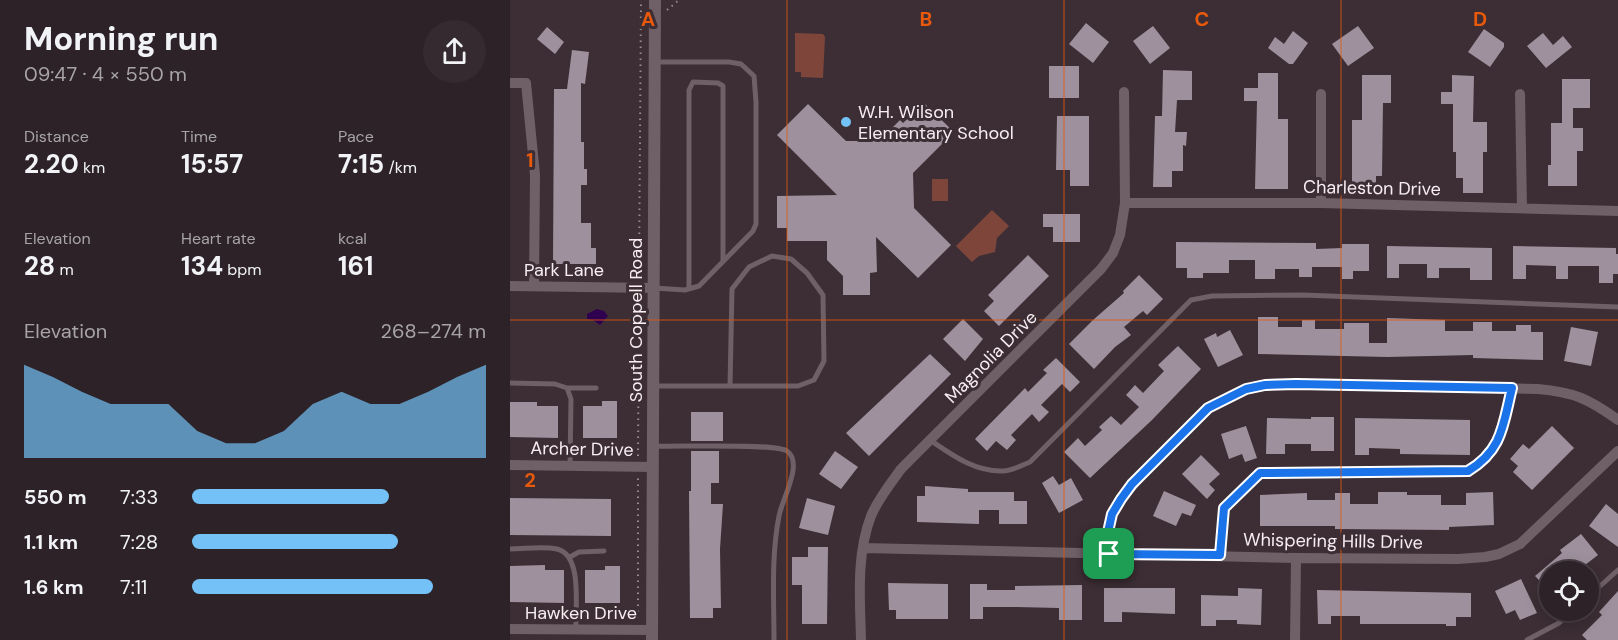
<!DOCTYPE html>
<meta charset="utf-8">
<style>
:root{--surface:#2d2227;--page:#352a2f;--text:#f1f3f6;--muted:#a7a4a7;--line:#483f44;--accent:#73c1f6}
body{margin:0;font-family:"DM Sans",sans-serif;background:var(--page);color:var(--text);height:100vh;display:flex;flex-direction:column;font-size:22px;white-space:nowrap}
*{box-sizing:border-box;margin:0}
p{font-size:20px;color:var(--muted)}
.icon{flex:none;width:33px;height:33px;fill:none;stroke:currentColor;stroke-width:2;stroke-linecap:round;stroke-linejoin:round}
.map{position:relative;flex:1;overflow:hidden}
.details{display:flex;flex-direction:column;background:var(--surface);width:510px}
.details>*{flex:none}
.buttons{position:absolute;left:1029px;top:561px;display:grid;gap:12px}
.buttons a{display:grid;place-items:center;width:60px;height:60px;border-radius:50%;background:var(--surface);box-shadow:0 3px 15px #0003,0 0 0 2px var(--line);font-size:30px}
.pin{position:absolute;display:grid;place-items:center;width:51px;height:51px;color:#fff;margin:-26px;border-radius:12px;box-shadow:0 3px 9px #0006}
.round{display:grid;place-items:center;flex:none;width:63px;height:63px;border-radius:32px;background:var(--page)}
.head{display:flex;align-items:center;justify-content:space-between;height:102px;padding:0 24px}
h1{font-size:33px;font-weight:700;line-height:45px}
.figures{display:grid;grid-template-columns:repeat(3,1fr);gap:9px;height:102px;padding:6px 24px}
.figures div{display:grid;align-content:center}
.figures b{font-size:26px;font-weight:700}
.figures small{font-size:16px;font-weight:400}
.figures p{font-size:16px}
.chart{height:168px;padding:12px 24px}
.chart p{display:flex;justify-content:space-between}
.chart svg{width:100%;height:108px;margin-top:6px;fill:var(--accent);opacity:.7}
ul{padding:0 24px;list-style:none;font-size:20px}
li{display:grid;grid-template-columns:96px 72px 1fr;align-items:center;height:45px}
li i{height:15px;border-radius:8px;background:var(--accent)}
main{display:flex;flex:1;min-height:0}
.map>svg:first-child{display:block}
</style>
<main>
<section class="details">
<div class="head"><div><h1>Morning run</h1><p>09:47 · 4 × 550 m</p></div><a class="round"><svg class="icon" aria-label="share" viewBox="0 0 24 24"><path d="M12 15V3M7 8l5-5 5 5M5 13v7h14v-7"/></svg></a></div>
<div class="figures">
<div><p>Distance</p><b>2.20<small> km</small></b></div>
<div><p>Time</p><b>15:57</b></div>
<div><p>Pace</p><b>7:15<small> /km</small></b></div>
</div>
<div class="figures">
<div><p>Elevation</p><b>28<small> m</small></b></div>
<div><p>Heart rate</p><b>134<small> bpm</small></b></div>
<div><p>kcal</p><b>161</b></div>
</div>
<div class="chart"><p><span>Elevation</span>268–274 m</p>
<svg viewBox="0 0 160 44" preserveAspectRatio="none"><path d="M0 44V6L10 11L20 17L30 22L40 22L50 22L60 33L70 38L80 38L90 33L100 22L110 17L120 22L130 22L140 17L150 11L160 6V44z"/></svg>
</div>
<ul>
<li><b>550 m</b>7:33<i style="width:67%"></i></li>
<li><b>1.1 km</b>7:28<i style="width:70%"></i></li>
<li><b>1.6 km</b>7:11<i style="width:82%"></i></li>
</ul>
</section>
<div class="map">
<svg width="1108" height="640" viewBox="0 0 1108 640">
<rect width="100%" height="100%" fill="#3c2e34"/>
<path fill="#7e463b" d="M285 33 313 34 315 37 313 78 291 77V72H285Z
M422 179H438V201H422Z
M482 210 499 226 487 238 485 252 469 256 462 262 446 246Z"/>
<path fill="#300050" d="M87 309 94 311 98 316 90 325 83 320 77 319V314Z"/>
<path fill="#9e919d" d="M576 23 599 42 583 63 559 44Z
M643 26 660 48 640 64 623 41Z
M848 26 864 48 838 66 822 44Z
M37 27 54 42 45 54 27 39Z
M974 29 994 43V47L980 67 958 52Z
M783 31 798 43 783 64H779L758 48 765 37 774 44Z
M1033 33 1043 45 1053 36 1062 47 1036 68 1017 46Z
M62 50 79 52 75 84 71 83V142H74V169H77V185H71V223H81V248H86V264H43L44 89H57Z
M539 66H569V98H539Z
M653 70 682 71V100H667L665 132H677L676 146 673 145V171H662V187H643L645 116H652Z
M748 73H768V119H778V189H745L747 101H734V88H748Z
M852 75H881V103H873L872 176H866V190H842V120H852Z
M942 75 964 76 963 122H977V152H973V193H953V178H946V152H943V104H931V92H942Z
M1052 79H1080V108H1063V128H1073V151H1067V186H1038V165H1041V123H1052Z
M414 103 444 132 403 173 404 208 441 245 408 278 366 237 367 272 360 273V295H333V276L317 260V241H277V228H267V196L327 195 267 135 298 104 336 141H392L380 130 390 120 393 123Z
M547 116H579V186H560V170H546Z
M533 214H570V242H543V227H533Z
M666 242 806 243V249L832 248V244H859V271H843V279H832V267H802V277H789V269H765V279H745V260H719V273H693V278H677V268H666Z
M877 246 982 248V280H960V268H929V278H917V264H889V278H877Z
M1003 246 1106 248V254H1108V274H1103V283H1089V266H1058V279H1046V266L1016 265V279H1003Z
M518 255 539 276 489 326 474 311 484 301 478 295Z
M629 275 653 299 637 315 633 311 614 327 621 335 605 347 584 369 559 344 583 320 614 293 613 291Z
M748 317H768V327H792V320H805V329H834V323H859V343H877V318L935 320V331H963V322H982V331H1006V325H1021V332H1033V360L963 358V355L877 357 748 354Z
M453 319 473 339 455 361 433 339Z
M1061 327 1088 332 1081 366 1054 361Z
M720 330 733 355 708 367 694 339 706 333 707 337Z
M668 346 691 369 642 420 580 478 554 452 568 438 575 446 592 430 589 427 601 416 611 425 629 407 616 395 625 385 633 393 654 371 648 365Z
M420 354 441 374 359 456 336 433Z
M546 358 570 382 560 392 552 384 531 405 539 412 529 422 522 414 501 435 506 440 497 450 486 441 477 451 465 439 515 388 518 392 537 373 533 370Z
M92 401H107V438H73V406H92Z
M0 402H27V406H48V438L0 437Z
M181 412H213V441H181Z
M801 417H824V451H801V444H775V454H756L757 418 801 419Z
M845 418 960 420V455L890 454V449L859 448V455H845Z
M736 426 747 458 735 462 732 454 719 459 711 434Z
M1042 426 1064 448 1022 490 1003 472 1008 466 1000 459 1013 444 1019 449Z
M181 451H209V483H201V504H213L210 549 211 608H203V618H180L179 491H181Z
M325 451 348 467 331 489 309 474Z
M691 455 710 474 699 484 705 490 697 499 672 474Z
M543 476 549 485 561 478 573 500 549 513 532 483Z
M415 486 458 489V492H504V501H517V524H489V510H469V524L407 522V496H415Z
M654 491 686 505 681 516 672 513 666 526 643 516Z
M868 492H897V495H931V505H956V493L983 492 984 525 939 527V530L825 529V526H750V495L797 493V500H825V493H840V504H868Z
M0 498 101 499V536L0 535Z
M297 498 325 506 318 535 289 528Z
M1096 504 1108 514V547L1079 526Z
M1071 534 1088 555 1066 572H1040V592L1025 576 1052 553 1050 550Z
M298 547H318L317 624H292V585H282V557H298Z
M35 565V570H54V603L0 602V566Z
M95 566H110V603H75V570H95Z
M1011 579 1027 613 1010 620 1005 610 996 614 985 591Z
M378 583 438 584V619H386V610H379Z
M460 584H477V590H505V586L572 585V620H549V608L505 607H473V619H460Z
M594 588H665V614L612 612V622H594Z
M728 588 752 589 751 625 727 624V620H706V626H691V595L728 596Z
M807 590 961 593V617H946V626H936V624H850V616H821V624H808Z
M1108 591V640H1077L1072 635 1092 615 1089 612Z"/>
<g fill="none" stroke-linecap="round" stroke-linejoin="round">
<path stroke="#978b90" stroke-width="2" stroke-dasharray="1.5 4.5" stroke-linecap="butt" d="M157 10 169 0
M129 276 131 0
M128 456 129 300
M128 618V477"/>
<path stroke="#6f5f66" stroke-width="5" d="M144 288 175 290 189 286 243 231 246 224V102L244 76 231 64 219 62H145
M179 288V90L183 82 208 83 213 86V261
M0 383 45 384 57 388 61 399 60 466
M143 386H288L304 380 314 361 313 295 297 273 281 259 262 256 239 267 222 289 220 386
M57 388H86
M420 440C442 455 465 472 493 471 502 471 512 465 520 462L681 300 702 296 793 295 1108 307
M143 446C164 447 265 443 277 451 294 463 272 499 269 516 261 557 264 598 264 640
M0 549C15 549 32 546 47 549 73 555 65 608 66 629
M710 555 714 508 750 473 958 471 969 465 989 442 1002 388
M60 557 69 552 94 551
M1078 597 1108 570
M1017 640 1049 623 1063 610"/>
<path stroke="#6f5f66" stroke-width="10" d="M0 83H16L25 175 24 286
M811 94V203
M1010 94 1012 208
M615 203H811L1108 211
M0 286 144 288
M0 465 143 467
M353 548 786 558 948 559 975 557 989 554 1010 544 1108 451
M599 554 598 532 602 514 611 499 637 469 698 408 737 389 755 385 786 384 1028 389C1064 392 1079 399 1108 420
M0 629 142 630
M351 640C350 599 346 555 361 516 368 499 381 483 391 469L591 269 603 253 610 235 615 203 614 92
M785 640 786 558"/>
<path stroke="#6f5f66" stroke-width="12" d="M142 640 145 0"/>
</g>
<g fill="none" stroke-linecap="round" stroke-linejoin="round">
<defs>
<path id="route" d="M786 384 1002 388C993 424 993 450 958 471L750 473 714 508 710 555 599 554 598 532 602 514 611 499 622 484 698 408 736 389 755 385Z"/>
</defs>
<use href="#route" stroke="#fff" stroke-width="12"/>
<use href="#route" stroke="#1a73e8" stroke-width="8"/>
</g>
<path fill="none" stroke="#e8590c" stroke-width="1.5" stroke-opacity="0.55" d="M277 0V640M554 0V640M831 0V640M0 320H1108"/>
<circle fill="#73c1f6" stroke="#3c2e34" stroke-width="2" cx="336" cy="122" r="6"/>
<g text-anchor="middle" stroke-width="6" stroke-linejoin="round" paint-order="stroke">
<g font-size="18" fill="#f8eef2" stroke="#3c2e34" text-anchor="start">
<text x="348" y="118">W.H. Wilson<tspan x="348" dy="21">Elementary School</tspan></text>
</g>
<g font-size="18" fill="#f8eef2" stroke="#3c2e34">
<text transform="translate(862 188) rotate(1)" y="6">Charleston Drive</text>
<text x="54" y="276">Park Lane</text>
<text transform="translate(126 320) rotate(-90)" y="6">South Coppell Road</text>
<text transform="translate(481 357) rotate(-45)" y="6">Magnolia Drive</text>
<text transform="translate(72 449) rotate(1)" y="6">Archer Drive</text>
<text transform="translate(823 541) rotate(1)" y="6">Whispering Hills Drive</text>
<text x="71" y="619">Hawken Drive</text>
</g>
</g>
<g font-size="20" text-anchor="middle" font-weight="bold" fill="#e8590c" stroke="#3c2e34" stroke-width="6" stroke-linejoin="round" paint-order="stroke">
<text x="138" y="26">A</text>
<text x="416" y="26">B</text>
<text x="692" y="26">C</text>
<text x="970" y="26">D</text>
<text x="20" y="167">1</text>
<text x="20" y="487">2</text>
</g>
</svg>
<div class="buttons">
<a><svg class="icon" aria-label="locate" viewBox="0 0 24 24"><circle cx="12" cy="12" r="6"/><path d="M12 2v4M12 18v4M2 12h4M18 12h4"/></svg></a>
</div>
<div class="pin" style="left:599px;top:554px;background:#1e9e55"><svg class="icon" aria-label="arrive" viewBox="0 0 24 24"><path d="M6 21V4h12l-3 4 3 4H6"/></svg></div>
</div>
</main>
